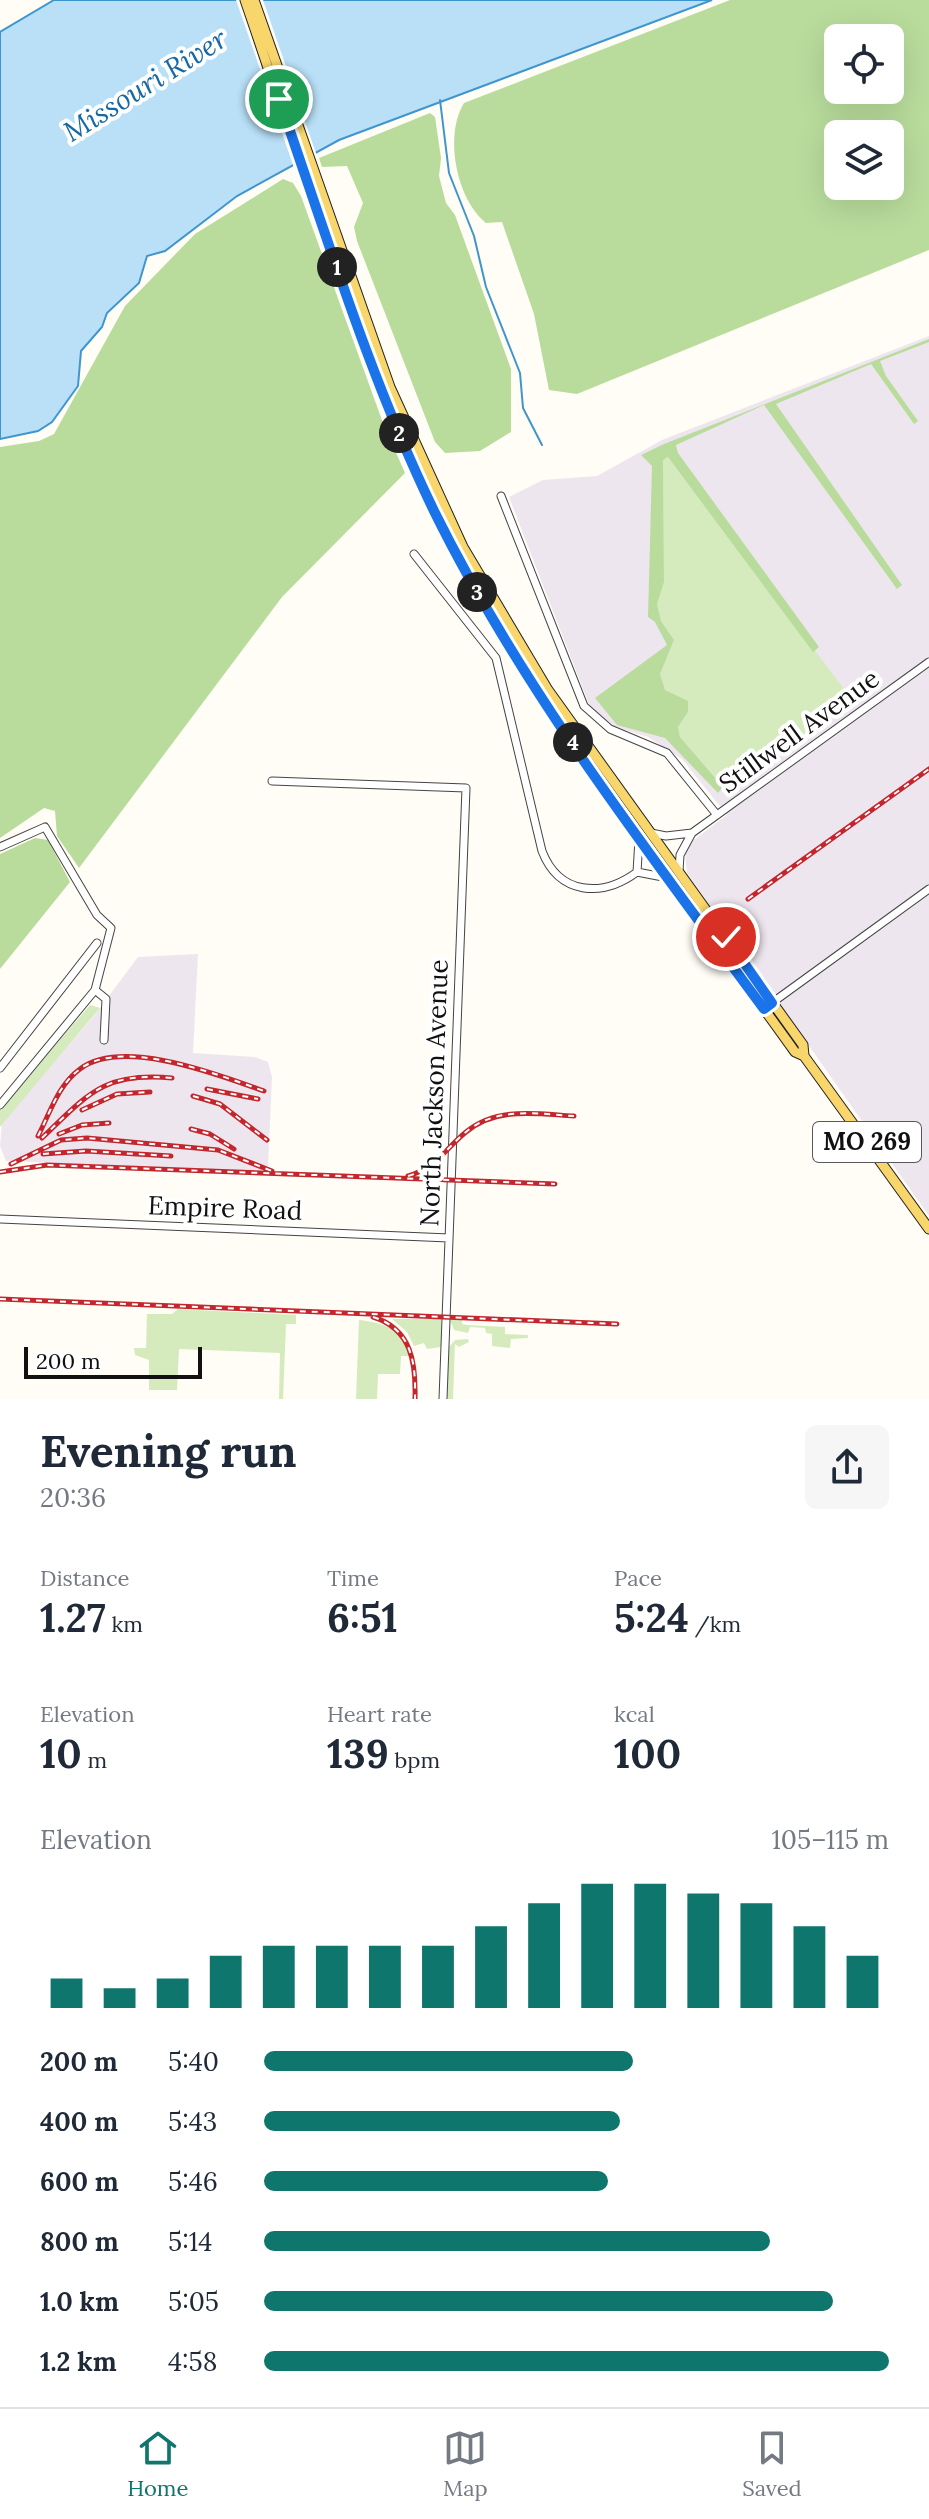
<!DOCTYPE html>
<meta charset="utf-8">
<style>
:root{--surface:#fff;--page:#f6f6f7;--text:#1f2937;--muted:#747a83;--line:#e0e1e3;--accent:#0f766e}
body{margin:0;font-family:Lora,serif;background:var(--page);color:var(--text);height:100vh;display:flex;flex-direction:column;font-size:30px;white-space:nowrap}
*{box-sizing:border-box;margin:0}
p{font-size:26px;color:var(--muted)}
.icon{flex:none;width:44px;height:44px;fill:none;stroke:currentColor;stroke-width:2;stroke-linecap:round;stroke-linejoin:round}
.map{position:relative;height:1399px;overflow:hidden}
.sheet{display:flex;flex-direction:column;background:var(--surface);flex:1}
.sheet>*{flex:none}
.fabs{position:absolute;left:824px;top:24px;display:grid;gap:16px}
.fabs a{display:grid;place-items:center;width:80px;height:80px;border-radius:12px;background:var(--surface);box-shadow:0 8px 32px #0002;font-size:40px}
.scale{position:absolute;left:24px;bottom:20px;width:178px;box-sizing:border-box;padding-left:8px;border:4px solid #111;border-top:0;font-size:22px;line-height:28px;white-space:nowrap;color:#111;-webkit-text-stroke:6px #fff;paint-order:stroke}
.pin{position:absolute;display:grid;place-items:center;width:68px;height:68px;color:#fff;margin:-34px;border:4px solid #fff;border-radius:50%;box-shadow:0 2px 8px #0007}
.km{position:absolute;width:40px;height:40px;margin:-20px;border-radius:50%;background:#222;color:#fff;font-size:22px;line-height:40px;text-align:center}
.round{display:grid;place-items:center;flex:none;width:84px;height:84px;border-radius:12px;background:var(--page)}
.headline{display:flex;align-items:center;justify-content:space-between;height:136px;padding:0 40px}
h1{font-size:44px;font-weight:700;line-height:60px}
.figures{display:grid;grid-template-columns:repeat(3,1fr);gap:12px;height:136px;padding:8px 40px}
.figures div{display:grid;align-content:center}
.figures b{font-size:40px;font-weight:700}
.figures small{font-size:22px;font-weight:400}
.figures p{font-size:22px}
.chart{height:224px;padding:16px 40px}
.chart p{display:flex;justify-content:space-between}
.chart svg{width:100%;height:144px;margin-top:8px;stroke:var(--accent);stroke-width:6}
ul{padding:0 40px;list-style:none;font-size:26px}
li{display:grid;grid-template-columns:128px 96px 1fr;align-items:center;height:60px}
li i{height:20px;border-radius:10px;background:var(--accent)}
.menu{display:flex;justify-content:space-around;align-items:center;height:112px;border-top:2px solid var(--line);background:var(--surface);font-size:22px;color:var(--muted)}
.menu a{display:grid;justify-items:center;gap:4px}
.menu .active{color:var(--accent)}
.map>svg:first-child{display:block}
</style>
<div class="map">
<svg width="929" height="1399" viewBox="0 0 929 1399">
<rect width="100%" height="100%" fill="#fffdf5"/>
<path fill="#eee6ef" d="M929 336V1216L687 873 685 853 690 843 727 815 682 759 648 737 615 727 590 707 509 497 543 480 597 476 662 440Z
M198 954 193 1053 255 1057 268 1062 272 1077 268 1166 260 1171 6 1161 0 1146 2 1123 94 1016 138 957Z"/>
<path fill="#d5ebbd" d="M668 457 854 702 729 787H723L680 737 678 727 688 712 665 690 660 674 674 640 661 621 657 604 664 582 663 460Z
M90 1005 100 1008 0 1127V1109Z
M178 1309 296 1315V1324H286L283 1399H279L280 1353 179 1349 177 1390H149V1360L135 1355 134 1348H146L147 1314H172Z
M392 1319H441V1347L427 1349 424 1343 414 1346 407 1332Z
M462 1319V1324L467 1325 505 1327V1334L528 1335V1338L511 1339 510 1348 492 1346V1334L486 1333 485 1328 470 1327 468 1333 454 1330 450 1320Z
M359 1320C383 1323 405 1329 410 1356H401L400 1374H378L377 1399H356Z
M468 1339 469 1342 459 1347 455 1344 453 1399H447L449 1347 455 1340Z"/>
<path fill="#b9dc9c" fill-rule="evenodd" d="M730 0H929V250L577 394 549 390 534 314 502 222 486 223C456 199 444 135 464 103ZM838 38H890V90H838ZM838 134H890V186H838Z
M430 113 435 117 441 158 439 176 446 203 455 215 511 369V432L480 451 445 453 435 442 357 241 354 227 363 203 347 166 322 167 319 158Z
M283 179 293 183 301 196 383 423 405 473 282 597 79 868 57 836 55 811 44 808 0 838V447L39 441 54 434 125 306 195 234Z
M929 339V342L880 361 886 376 918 421 914 424 871 364 776 404 902 585 897 589 764 405 676 445 678 453 819 647 813 652 668 457 663 460 664 582 657 604 661 621 674 640 660 674 665 690 688 701V712L678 727 680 737 723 787 718 793 665 738 617 725 595 698 667 645 655 622 648 617 652 466 641 455 664 444Z
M35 838 48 840 70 882 0 969V854Z"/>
<path fill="#b9e0f7" stroke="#3f96cf" stroke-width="2" d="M54 0H712L339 140 237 196 165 251 147 256 139 283 107 313 102 327 81 351 78 386 52 422 38 431 0 439V32Z"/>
<path fill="#fffdf5" d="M236 0H263L317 156 294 167Z"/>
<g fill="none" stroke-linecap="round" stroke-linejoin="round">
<path stroke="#3f96cf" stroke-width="2" d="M440 100 449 173 474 236 486 287 520 373 523 408 542 445"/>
<defs>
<path id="minor" d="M501 496 584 706 610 729 667 753 717 815
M414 554 496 658 542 851C559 895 602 898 637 872L639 839
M272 781 466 788 443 1399
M651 833 666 836 692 833
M0 847 45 827 97 915 111 928 95 990 0 1105
M679 871 680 855 692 833 929 662
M637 872 668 878
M95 990 106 999 104 1040
M769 1005 929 889
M0 1068 97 943
M0 1219 449 1238"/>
<path id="major" d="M245 0C309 185 363 379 455 553 550 730 678 888 795 1052L804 1056 929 1229
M254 0 390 387 463 547 548 690 803 1045 804 1056"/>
</defs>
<use href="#minor" stroke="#444" stroke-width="9"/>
<use href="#major" stroke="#222" stroke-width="11"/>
<use href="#minor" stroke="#fff" stroke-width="7"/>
<use href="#major" stroke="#f9d66b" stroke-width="9"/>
<defs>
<path id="rail" d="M748 899 929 769
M207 1089 258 1099
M193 1096 220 1104 267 1140
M82 1110 117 1094 150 1092
M191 1129 210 1134 234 1149
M59 1134 82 1125 109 1123
M38 1136C50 1113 58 1085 80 1069 122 1037 219 1075 264 1091
M42 1138C89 1093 104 1072 172 1078
M43 1154 86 1151 171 1156
M11 1164 61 1140 87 1138 218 1150 272 1171
M0 1172 47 1165 555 1184
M408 1176C436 1168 445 1149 466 1132 497 1106 538 1114 574 1116
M0 1299 617 1324
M373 1317C412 1329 416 1363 415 1399"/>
</defs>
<use href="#rail" stroke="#c4262e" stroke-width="5"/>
<use href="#rail" stroke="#fff" stroke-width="2" stroke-dasharray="6" stroke-linecap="butt"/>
</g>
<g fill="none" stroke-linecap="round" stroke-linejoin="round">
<defs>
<path id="route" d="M279 99C327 237 370 379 434 511 522 689 646 849 764 1009L772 1003 726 937"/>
</defs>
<use href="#route" stroke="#fff" stroke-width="16"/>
<use href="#route" stroke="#1a73e8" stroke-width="10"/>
</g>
<g text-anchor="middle" stroke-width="8" stroke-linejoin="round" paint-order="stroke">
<rect fill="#fff" stroke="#585858" stroke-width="2" x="813" y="1122" width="108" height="40" rx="6"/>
<g font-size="24" font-weight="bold" fill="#111">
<text x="867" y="1150">MO 269</text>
</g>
<g font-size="26" fill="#111" stroke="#fff">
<text transform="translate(799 731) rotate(-36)" y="9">Stillwell Avenue</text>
<text transform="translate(434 1093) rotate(-88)" y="9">North Jackson Avenue</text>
<text transform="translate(225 1208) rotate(2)" y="9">Empire Road</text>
</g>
<g font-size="28" font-style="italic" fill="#1768a6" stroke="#fff">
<text transform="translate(145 85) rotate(-32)" y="10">Missouri River</text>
</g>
</g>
</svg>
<div class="fabs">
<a><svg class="icon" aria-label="locate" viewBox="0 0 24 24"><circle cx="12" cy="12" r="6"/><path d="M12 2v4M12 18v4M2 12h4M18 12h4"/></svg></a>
<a><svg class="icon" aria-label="layers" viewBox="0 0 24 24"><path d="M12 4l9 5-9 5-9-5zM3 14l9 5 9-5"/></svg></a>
</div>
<div class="scale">200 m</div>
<div class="pin" style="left:279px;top:99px;background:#1e9e55"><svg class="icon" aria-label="arrive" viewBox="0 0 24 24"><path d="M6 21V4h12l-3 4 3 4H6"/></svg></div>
<div class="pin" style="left:726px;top:937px;background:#d93025"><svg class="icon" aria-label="check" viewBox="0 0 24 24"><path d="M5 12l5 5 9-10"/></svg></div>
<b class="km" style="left:337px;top:267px">1</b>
<b class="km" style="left:399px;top:433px">2</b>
<b class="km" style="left:477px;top:592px">3</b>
<b class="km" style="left:573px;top:742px">4</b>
</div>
<section class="sheet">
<div class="headline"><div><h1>Evening run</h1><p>20:36</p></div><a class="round"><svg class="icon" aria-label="share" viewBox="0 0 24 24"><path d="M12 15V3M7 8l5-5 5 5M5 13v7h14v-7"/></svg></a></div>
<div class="figures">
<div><p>Distance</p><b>1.27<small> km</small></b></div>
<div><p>Time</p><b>6:51</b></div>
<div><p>Pace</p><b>5:24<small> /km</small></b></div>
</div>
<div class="figures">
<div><p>Elevation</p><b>10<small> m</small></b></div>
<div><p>Heart rate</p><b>139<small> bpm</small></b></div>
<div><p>kcal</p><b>100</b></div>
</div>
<div class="chart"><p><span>Elevation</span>105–115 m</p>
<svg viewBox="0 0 160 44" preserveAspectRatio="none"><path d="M5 44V35M15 44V38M25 44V35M35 44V28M45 44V25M55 44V25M65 44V25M75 44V25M85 44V19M95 44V12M105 44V6M115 44V6M125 44V9M135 44V12M145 44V19M155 44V28"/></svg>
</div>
<ul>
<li><b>200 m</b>5:40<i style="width:59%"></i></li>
<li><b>400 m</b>5:43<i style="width:57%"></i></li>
<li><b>600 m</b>5:46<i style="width:55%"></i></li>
<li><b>800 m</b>5:14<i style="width:81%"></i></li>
<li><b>1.0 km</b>5:05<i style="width:91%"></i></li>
<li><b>1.2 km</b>4:58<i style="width:100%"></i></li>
</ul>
</section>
<nav class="menu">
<a class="active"><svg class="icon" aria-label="home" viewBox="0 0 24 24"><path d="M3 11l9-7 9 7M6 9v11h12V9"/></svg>Home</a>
<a><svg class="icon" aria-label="map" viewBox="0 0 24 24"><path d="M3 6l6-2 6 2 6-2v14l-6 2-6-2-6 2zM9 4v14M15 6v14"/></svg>Map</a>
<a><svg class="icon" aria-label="saved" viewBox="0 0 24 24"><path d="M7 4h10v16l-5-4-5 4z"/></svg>Saved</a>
</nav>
